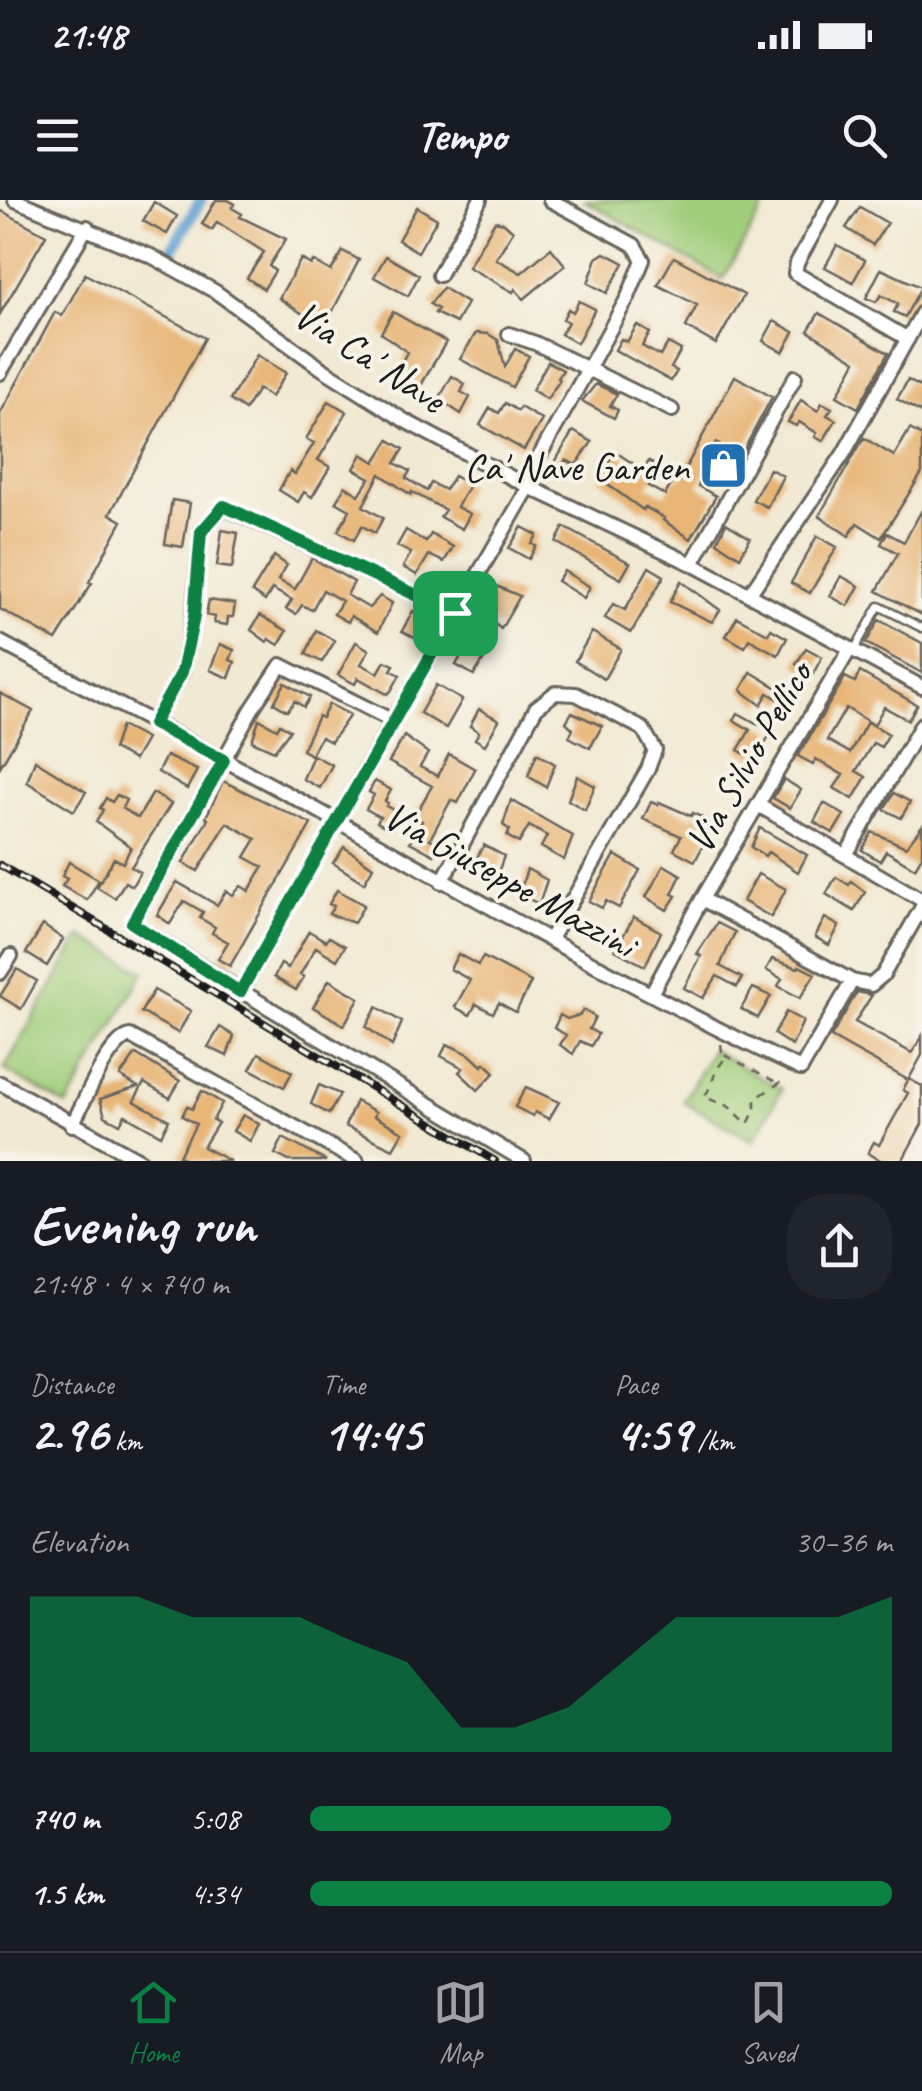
<!DOCTYPE html>
<meta charset="utf-8">
<style>
:root{--surface:#171b24;--page:#20242c;--text:#f1f3f6;--muted:#9ea1a6;--line:#363941;--accent:#0b8043}
body{margin:0;font-family:Caveat,sans-serif;background:var(--page);color:var(--text);height:100vh;display:flex;flex-direction:column;font-size:38px;white-space:nowrap}
*{box-sizing:border-box;margin:0}
p{font-size:32px;color:var(--muted)}
.icon{flex:none;width:55px;height:55px;fill:none;stroke:currentColor;stroke-width:2;stroke-linecap:round;stroke-linejoin:round}
.map{position:relative;height:961px;overflow:hidden}
.drawer{display:flex;flex-direction:column;background:var(--surface);flex:1}
.drawer>*{flex:none}
.pin{position:absolute;display:grid;place-items:center;width:85px;height:85px;color:#fff;margin:-42px;border-radius:20px;box-shadow:0 5px 15px #0006}
.round{display:grid;place-items:center;flex:none;width:105px;height:105px;border-radius:40px;background:var(--page)}
.head{display:flex;align-items:center;justify-content:space-between;height:170px;padding:0 30px}
h1{font-size:55px;font-weight:800;line-height:75px}
.figures{display:grid;grid-template-columns:repeat(3,1fr);gap:15px;height:170px;padding:10px 30px}
.figures div{display:grid;align-content:center}
.figures b{font-size:50px;font-weight:800}
.figures small{font-size:28px;font-weight:400}
.figures p{font-size:28px}
.chart{height:280px;padding:20px 30px}
.chart p{display:flex;justify-content:space-between}
.chart svg{width:100%;height:180px;margin-top:10px;fill:var(--accent);opacity:.7}
ul{padding:0 30px;list-style:none;font-size:32px}
li{display:grid;grid-template-columns:160px 120px 1fr;align-items:center;height:75px}
li i{height:25px;border-radius:12px;background:var(--accent)}
.status{display:flex;justify-content:space-between;align-items:center;height:70px;padding:0 50px;background:var(--surface);direction:ltr}
.status svg{height:28px;fill:currentColor}
header{display:flex;justify-content:space-between;align-items:center;height:130px;padding:0 30px;background:var(--surface);font-size:45px;font-weight:800}
.tab-bar{display:flex;justify-content:space-around;align-items:center;height:140px;border-top:2px solid var(--line);background:var(--surface);font-size:28px;color:var(--muted)}
.tab-bar a{display:grid;justify-items:center;gap:5px}
.tab-bar .active{color:var(--accent)}
.map>svg:first-child{display:block}
</style>
<div class="status"><b>21:48</b><svg viewBox="0 0 49 12"><path d="M0 12V9h3v3zM5 12V6h3v6zM10 12V3h3v9zM15 12V0h3v12zM26 1h20v11H26zM47 4h2v5h-2z"/></svg></div>
<header><svg class="icon" aria-label="menu" viewBox="0 0 24 24"><path d="M4 6h16M4 12h16M4 18h16"/></svg>Tempo<svg class="icon" aria-label="search" viewBox="0 0 24 24"><circle cx="10" cy="10" r="6"/><path d="M15 15l6 6"/></svg></header>
<div class="map">
<svg width="922" height="961" viewBox="0 0 922 961">
<rect width="100%" height="100%" fill="#f7f3e8"/>
<filter id="ink" filterUnits="userSpaceOnUse"><feTurbulence type="fractalNoise" baseFrequency=".01" numOctaves="2"/><feDisplacementMap in="SourceGraphic" scale="20" xChannelSelector="R" yChannelSelector="G"/><feConvolveMatrix kernelMatrix="1 2 1 2 8 2 1 2 1" color-interpolation-filters="sRGB"/></filter>
<filter id="wash" filterUnits="userSpaceOnUse"><feTurbulence type="fractalNoise" baseFrequency=".0048" numOctaves="4" result="noise"/><feDisplacementMap in="SourceGraphic" scale="40" xChannelSelector="R" yChannelSelector="G"/><feGaussianBlur stdDeviation="2.25" result="paint"/><feColorMatrix in="noise" values="0 0 0 0 0 0 0 0 0 0 0 0 0 0 0 0 0 1.4 0 .05"/><feComposite in="paint" operator="in"/></filter>
<g filter="url(#wash)">
<rect width="100%" height="100%" fill="#f1e9d3"/>
<path fill="#a1ce7b" stroke="#5e754c" stroke-width="2.5" d="M584 0H768L723 79Z
M81 736 144 772 67 906 4 869Z
M712 850 782 889 754 941 683 902Z"/>
<g fill="none" stroke-linecap="round" stroke-linejoin="round">
<path stroke="#5fa0d2" stroke-width="12" d="M170 53 201 0"/>
</g>
<g id="blocks">
<path fill="#e8b577" d="M216 0H228L235 4 232 8 242 14 240 17 286 39 269 66 275 71 264 89 247 78 264 52 217 22 212 30 202 24Z
M154 2 177 16 167 34 143 21Z
M417 7 437 19 418 52 398 40Z
M860 7 887 23 873 45 846 28Z
M0 10 46 35 0 114Z
M495 21 504 23 513 31 496 59 521 73 551 48 565 65 524 99 515 89 513 92 468 67Z
M837 45 865 60 853 82 825 67Z
M343 51 359 60 324 128 279 98 301 59 311 65 313 61 331 71Z
M605 53 624 63 607 93 588 83 597 58Z
M386 56 419 75 408 96 374 77Z
M674 57 744 95 716 144 686 127 697 105 658 85Z
M881 69 921 87 905 117 894 112 898 104 881 95 876 102 866 98Z
M85 74 205 138 110 314 122 321 89 382 92 383 56 440 0 409V214L55 112 62 116Z
M443 88 467 103 456 123 435 113 438 109 430 104Z
M579 101 595 109 577 143 561 134 568 122 563 119 568 109 573 112Z
M393 112 446 142 420 187 396 173 407 152 381 133Z
M819 113 888 153 858 208 837 196 856 161 808 131Z
M774 121 794 132 783 152 763 141Z
M637 125 650 133 642 146 660 156 668 143 681 150 671 168 677 171 671 181 615 150 621 139 627 142Z
M476 133 488 134 498 140 505 167 515 149 529 156 512 187 460 159Z
M257 155 286 173 271 197 258 189 245 210 230 200Z
M548 162 563 170 558 178 560 180 547 199 532 190Z
M452 176 465 184 461 192 470 197 461 214 439 199Z
M735 176 772 197 740 257 716 243 706 262 710 264 698 286 716 296 691 339 663 320 664 318 645 307 643 310 600 279 614 251 643 270 649 261 660 268 648 286 665 295 675 278 679 280Z
M908 180 922 188V213L897 199Z
M596 184 617 194 610 206 618 210 614 218 582 201Z
M801 200 818 211 822 203 832 208 827 215 836 220 823 241 815 237 817 233 799 222 796 226 788 222Z
M329 201 347 212 318 260 330 267 312 297 304 292 298 302 279 290 290 271 295 274 314 243 306 239Z
M505 203 518 211 520 207 542 220 524 250 480 225 490 208 499 213Z
M910 229 922 236V273L881 338 857 323 849 336 819 316 864 238 894 256Z
M573 231 592 242 576 265 566 260 554 274 550 271Z
M389 240 404 249 395 263 410 271 406 278 427 291 431 283 445 290 454 276 469 285 457 307 470 314 462 329 440 317 445 310 412 292 411 295 380 274 363 306 383 318 375 333 362 326 354 340 338 331 350 310 336 302 345 286 359 295 370 278 354 269 362 254 375 262Z
M770 269 783 276 767 307 753 300Z
M172 300 190 303 183 347 165 344Z
M922 310V415L877 391 898 353 881 344 887 333 904 342Z
M726 323 750 338 740 357 717 342Z
M522 327 537 335 532 344 536 346 529 359 509 348Z
M564 327 630 363 621 379 556 342Z
M222 330 238 333 232 368 217 366Z
M406 330 426 342 431 334 453 347 444 362 429 355 417 375 403 367 411 353 397 346Z
M817 336 837 347 810 393 791 383Z
M274 356 287 365 278 380 295 389 312 358 354 382 347 395 369 408 380 396 392 403 378 432 351 416 348 422 334 414 342 401 323 390 312 410 302 405 296 414 286 409 292 400 272 389 265 401 252 392Z
M649 367 664 376 631 433 605 418 613 404 625 410Z
M564 371 590 387 584 398 557 381Z
M841 376 859 386 848 406 830 396Z
M681 381 720 410 712 422 670 402Z
M494 385 520 396 501 429 479 412Z
M209 400 235 404 233 417H228L227 425 214 423 215 417 206 415Z
M413 411 432 422 421 441 402 431Z
M260 415 287 431 279 445 269 439 267 442 251 430Z
M737 417 768 434 771 429 787 438 778 455 749 439 745 447 726 436Z
M879 420 922 443V473L866 443Z
M316 430 335 441 322 462 306 454Z
M592 432 621 449 604 479 575 461Z
M471 439 490 450 474 475 456 465Z
M356 442 369 450 361 464 378 473 385 461 394 465 391 470 400 475 391 491 387 494 358 478 355 484 338 475Z
M220 444 234 450 230 460 235 462 229 478 210 470Z
M806 448 822 457 813 474 796 464Z
M751 472 789 495 785 503 768 493 761 505 741 490Z
M860 472 917 505 908 520 884 507 874 525 846 508 827 540 850 553 867 522 889 534 881 547 873 543 856 571 866 577 853 599 834 588 843 575 816 559 813 564 798 556 845 477 855 482Z
M285 483 310 497 304 507 295 501 287 511 274 503Z
M436 485 462 500 446 528 420 513Z
M0 493 33 511 0 567Z
M329 504 350 515 331 542 321 537 311 555 302 550 318 516 322 518Z
M479 509 499 520 485 545 475 539 479 532 470 526Z
M572 512 602 526 590 548 569 537 573 529 566 522Z
M738 513 772 532 754 559 738 550 750 530 734 520Z
M259 519 277 529 280 524 290 530 274 551 252 541Z
M121 526 146 539 134 560 113 549Z
M404 536 428 553 420 567 438 576 449 554 475 569 458 603 451 600 430 639 440 644 434 655 410 642 422 621 414 617 432 586 389 562Z
M537 553 555 564 546 587 528 576Z
M313 555 332 565 320 588 303 579Z
M166 556 197 570 187 589 158 572Z
M35 560 86 592 74 611 27 582Z
M577 576 595 586 585 610 568 600Z
M784 579 801 590 790 608 773 598Z
M223 581 311 624 230 766 218 759 228 742 212 733 215 727 200 718 203 712 184 701 170 724 157 715 177 682 217 705 226 691 233 695 241 686 249 691 263 667 245 657 256 639 227 623 198 671 183 663 208 619 206 617Z
M375 581 391 590 385 601 388 603 386 606 397 612 388 628 377 622 380 617 366 609 374 595 369 592Z
M153 593 171 604 131 667 140 672 132 686 125 682 115 698 97 687 114 658 123 663 131 647 96 622 103 610 100 608 106 598 112 602 117 595 126 600 122 608 138 618Z
M894 593 910 602 901 618 884 609Z
M511 600 573 636 564 660 541 647 547 636 529 626 519 643 507 636 510 630 503 625Z
M651 602 658 605 659 602 691 616 693 613 714 624 695 661 674 650 681 636 643 619Z
M824 603 844 615 833 633 814 622Z
M922 626V656L915 668 886 651 880 661 862 650 872 632 906 647Z
M760 628 807 655 798 672 768 652 765 656 751 647Z
M484 645 504 656 495 681 471 668Z
M344 647 373 667 364 683 333 663Z
M615 655 640 670 619 708 606 701 602 708 589 701Z
M69 662 99 680 87 700 62 686 67 679 62 676Z
M664 665 681 675 672 694 676 696 667 710 646 697Z
M527 669 547 680 539 704 519 694Z
M758 674 786 689 771 717 743 701Z
M836 677 849 685 851 681 865 692 854 711 826 694Z
M337 690 364 705 354 723 329 714 334 706 329 704Z
M634 717 661 732 645 766 615 750Z
M825 718 839 726 829 745 815 737Z
M717 723 735 732 720 766 742 778 737 787 717 776 703 798 684 788 701 756 697 754Z
M43 725 63 739 47 766 26 753Z
M309 731 326 741 329 737 345 746 337 760 316 747 300 775 304 777 296 790 274 777 281 764 288 768Z
M458 754 478 765 483 757 531 782 516 812 499 803 493 813 476 804 470 815 455 807 470 780 450 769Z
M772 759 798 768 799 766 815 774 800 798 778 786 782 779 766 770Z
M17 769 37 781 21 809 0 796Z
M329 780 359 798 344 825 313 807Z
M753 788 771 796 758 818 741 809Z
M154 790 191 811 178 833 141 812Z
M857 792 872 795 855 822 912 853 922 836V855L909 879 922 886V924L902 961H882L868 953 874 942 879 945 908 893 903 890 908 880 831 837Z
M377 807 402 822 392 846 366 827Z
M583 810 595 817 589 829 598 834 591 846 580 841 573 854 560 845 566 835 554 828 560 815 567 819 580 815Z
M786 812 803 821 792 846 774 834Z
M220 827 234 836 227 856 208 847Z
M447 844 469 854 482 866 485 863 495 872 478 890 459 872 463 868 441 856Z
M259 853 292 872 284 887 250 869Z
M136 854 180 881 170 898 144 883 134 901 169 920 161 935 125 915 120 924 105 916 100 899 138 887 120 876Z
M319 885 340 894 329 914 311 904Z
M526 887 559 902 549 919 535 912 533 916 515 907Z
M202 891 222 903 213 920 218 923 203 947 230 961H188L179 956 196 924 182 916 187 906 192 909Z
M356 901 376 912 374 916 403 932 393 949 345 926Z
M243 915 259 924 250 941 233 931Z
M283 938 326 961H289L275 954Z"/>
</g>
</g>
<g filter="url(#ink)">
<use href="#blocks" fill-opacity="0" stroke="#67645c" stroke-width="2.5"/>
<g fill="none" stroke-linecap="round" stroke-linejoin="round">
<defs>
<path id="lane" d="M854 450 879 406 922 428"/>
<path id="street" d="M15 0 151 56 216 92 321 168 407 222 529 287 692 364 922 487
M832 0 797 63 795 73 908 139
M439 75 480 0
M509 134 535 143 672 210
M0 173 87 27
M524 284 628 97 643 60 634 45 550 0
M692 364 795 177
M749 395 844 253 922 113
M0 442C112 502 226 559 337 621 489 706 642 795 801 869L852 781 871 785 883 775 922 707
M153 523 182 473 193 417 201 332 224 307 455 413
M758 605 922 700
M846 655 922 524
M442 682 536 508 555 493 576 494 643 529 655 550 648 569 550 739
M702 699 852 781
M0 773 11 756
M241 791 132 723 252 509 281 465 393 521
M651 794 702 699 850 449
M0 883 141 961
M72 925C84 903 108 842 130 836L357 961
M524 961 241 791 393 521 529 287"/>
</defs>
<use href="#lane" stroke="#67645c" stroke-width="11"/>
<use href="#street" stroke="#67645c" stroke-width="18"/>
<path stroke="#67645c" stroke-width="2.5" stroke-dasharray="8 8" stroke-linecap="butt" d="M721 844 723 861C712 874 714 884 704 897L728 906 748 924 755 910V899L787 878
M725 855 776 882"/>
<use href="#lane" stroke="#fff" stroke-width="6"/>
<use href="#street" stroke="#fff" stroke-width="12"/>
<defs>
<path id="rail" d="M0 665 495 961"/>
</defs>
<use href="#rail" stroke="#1c1c1c" stroke-width="8"/>
<use href="#rail" stroke="#f7f3e8" stroke-width="4" stroke-dasharray="11" stroke-linecap="butt"/>
</g>
</g>
<g fill="none" stroke-linecap="round" stroke-linejoin="round" filter="url(#ink)">
<defs>
<path id="route" d="M224 306 455 413 240 792 132 723 224 560 153 524 182 472 194 417 201 332Z"/>
</defs>
<use href="#route" stroke="#fff" stroke-width="20"/>
<use href="#route" stroke="#0b8043" stroke-width="12"/>
</g>
<defs>
<symbol id="shop-square" viewBox="-11 -11 22 22"><rect x="-9" y="-9" width="18" height="18" rx="4" fill="#1f6fb2" stroke="#f7f3e8"/><path d="M-5-2.5h2.3a2.7 3.5 0 0 1 5.4 0H5L5.5 6h-11ZM-1.5-2.5h3a1.5 2.3 0 0 0-3 0Z" fill="#fff"/></symbol>
</defs>
<g fill-rule="evenodd">
<use href="#shop-square" x="696" y="238" width="55" height="55"/>
</g>
<g text-anchor="middle" stroke-width="8" stroke-linejoin="round" paint-order="stroke">
<g font-size="40" fill="#1c1c1c" stroke="#f7f3e8">
<text transform="translate(370 156) rotate(33)" y="14">Via Ca' Nave</text>
<text transform="translate(748 557) rotate(-60)" y="14">Via Silvio Pellico</text>
<text transform="translate(510 679) rotate(29)" y="14">Via Giuseppe Mazzini</text>
</g>
<g font-size="40" fill="#1c1c1c" stroke="#f7f3e8" text-anchor="end">
<text x="689" y="280">Ca' Nave Garden</text>
</g>
</g>
</svg>
<div class="pin" style="left:455px;top:413px;background:#1e9e55"><svg class="icon" aria-label="arrive" viewBox="0 0 24 24"><path d="M6 21V4h12l-3 4 3 4H6"/></svg></div>
</div>
<section class="drawer">
<div class="head"><div><h1>Evening run</h1><p>21:48 · 4 × 740 m</p></div><a class="round"><svg class="icon" aria-label="share" viewBox="0 0 24 24"><path d="M12 15V3M7 8l5-5 5 5M5 13v7h14v-7"/></svg></a></div>
<div class="figures">
<div><p>Distance</p><b>2.96<small> km</small></b></div>
<div><p>Time</p><b>14:45</b></div>
<div><p>Pace</p><b>4:59<small> /km</small></b></div>
</div>
<div class="chart"><p><span>Elevation</span>30–36 m</p>
<svg viewBox="0 0 160 44" preserveAspectRatio="none"><path d="M0 44V6L10 6L20 6L30 11L40 11L50 11L60 17L70 22L80 38L90 38L100 33L110 22L120 11L130 11L140 11L150 11L160 6V44z"/></svg>
</div>
<ul>
<li><b>740 m</b>5:08<i style="width:62%"></i></li>
<li><b>1.5 km</b>4:34<i style="width:100%"></i></li>
</ul>
</section>
<nav class="tab-bar">
<a class="active"><svg class="icon" aria-label="home" viewBox="0 0 24 24"><path d="M3 11l9-7 9 7M6 9v11h12V9"/></svg>Home</a>
<a><svg class="icon" aria-label="map" viewBox="0 0 24 24"><path d="M3 6l6-2 6 2 6-2v14l-6 2-6-2-6 2zM9 4v14M15 6v14"/></svg>Map</a>
<a><svg class="icon" aria-label="saved" viewBox="0 0 24 24"><path d="M7 4h10v16l-5-4-5 4z"/></svg>Saved</a>
</nav>
